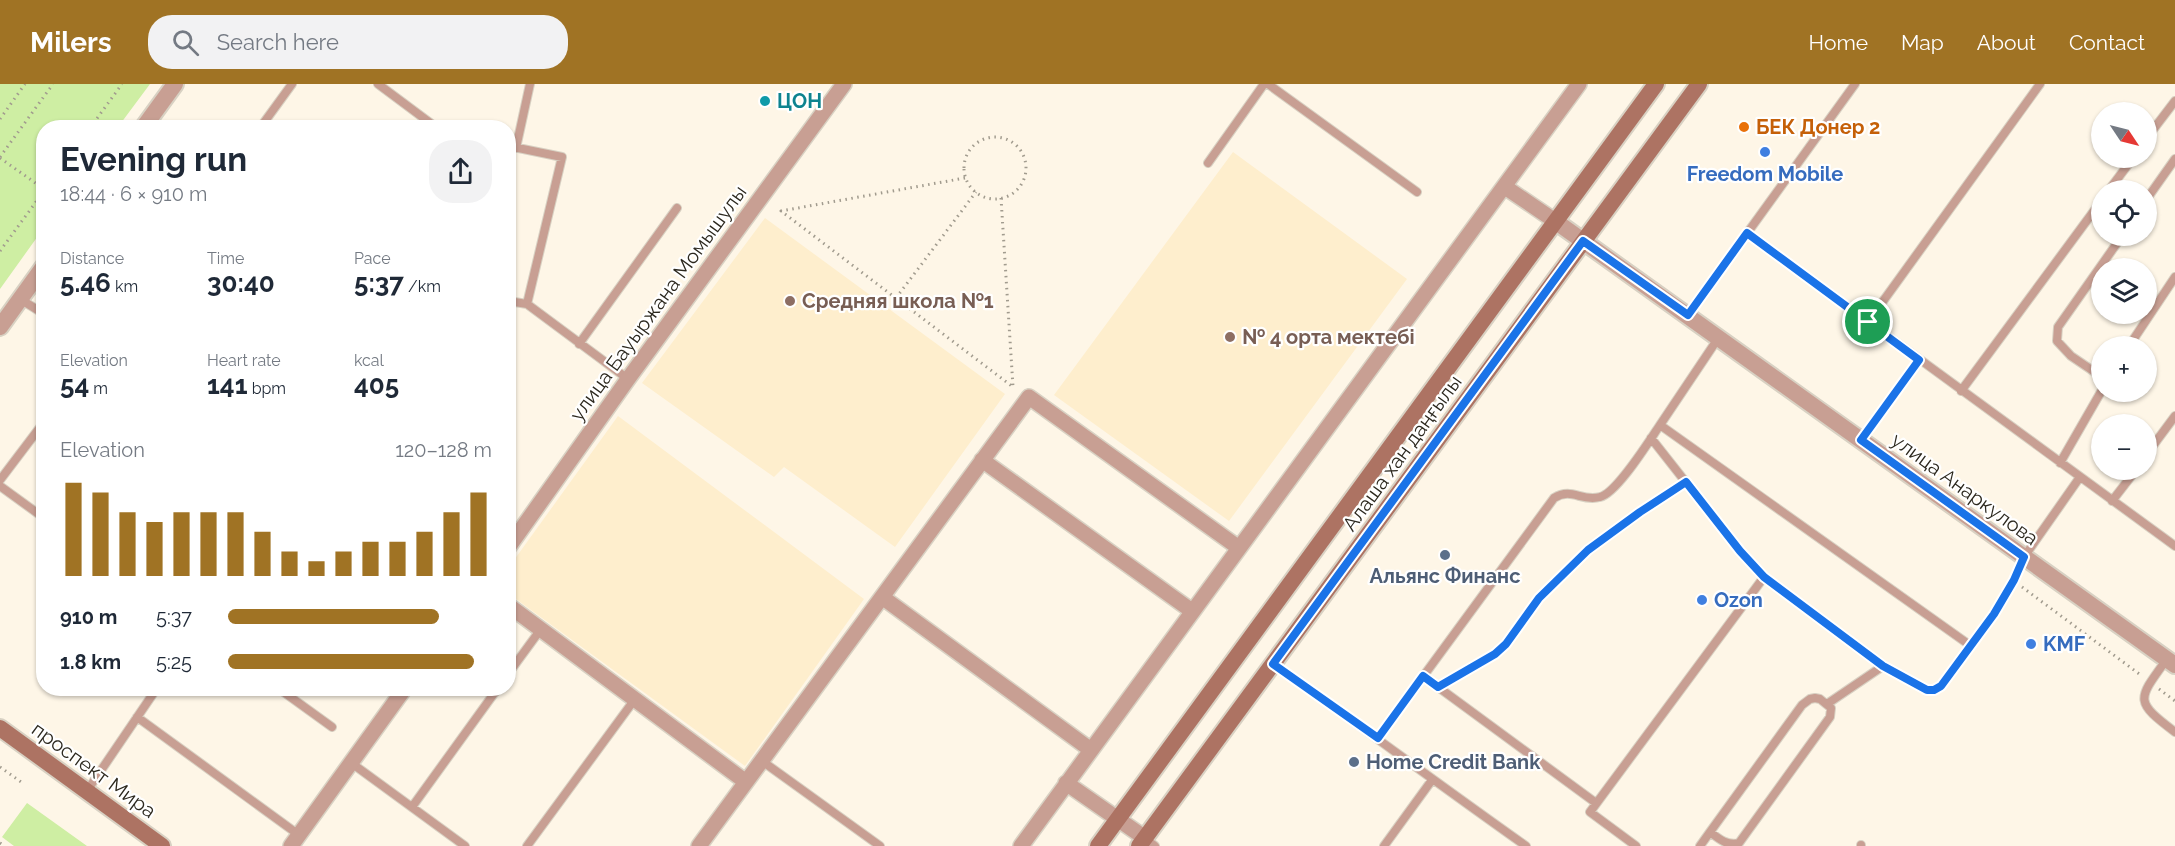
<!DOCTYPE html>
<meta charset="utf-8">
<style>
:root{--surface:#fff;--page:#f2f2f3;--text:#1f2937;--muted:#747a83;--accent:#a07324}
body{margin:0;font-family:Raleway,sans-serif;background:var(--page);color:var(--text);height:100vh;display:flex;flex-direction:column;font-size:22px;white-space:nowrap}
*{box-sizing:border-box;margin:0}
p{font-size:20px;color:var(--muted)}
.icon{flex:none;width:33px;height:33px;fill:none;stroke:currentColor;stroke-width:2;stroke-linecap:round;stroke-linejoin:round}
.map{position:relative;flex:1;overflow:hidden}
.sheet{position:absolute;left:36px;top:36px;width:480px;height:576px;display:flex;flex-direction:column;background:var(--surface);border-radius:24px;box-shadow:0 2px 4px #0004}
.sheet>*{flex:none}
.needle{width:39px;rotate:125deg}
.controls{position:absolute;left:2091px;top:18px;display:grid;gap:12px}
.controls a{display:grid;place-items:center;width:66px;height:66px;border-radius:50%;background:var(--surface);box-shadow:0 2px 4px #0004;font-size:30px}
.pin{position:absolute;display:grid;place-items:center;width:51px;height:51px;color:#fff;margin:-26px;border:3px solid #fff;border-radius:50%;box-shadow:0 2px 6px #0007}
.round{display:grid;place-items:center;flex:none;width:63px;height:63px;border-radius:24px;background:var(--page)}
.headline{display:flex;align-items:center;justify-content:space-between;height:102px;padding:0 24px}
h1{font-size:33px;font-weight:700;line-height:45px}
.stats{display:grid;grid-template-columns:repeat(3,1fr);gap:9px;height:102px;padding:6px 24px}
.stats div{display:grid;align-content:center}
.stats b{font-size:26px;font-weight:700}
.stats small{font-size:16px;font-weight:400}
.stats p{font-size:16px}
.chart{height:168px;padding:12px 24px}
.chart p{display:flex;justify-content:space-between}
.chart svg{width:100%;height:108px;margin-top:6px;stroke:var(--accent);stroke-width:6}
ul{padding:0 24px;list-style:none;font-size:20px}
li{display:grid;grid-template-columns:96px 72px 1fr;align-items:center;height:45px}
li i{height:15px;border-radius:8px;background:var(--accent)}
header{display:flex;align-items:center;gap:36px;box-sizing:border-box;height:84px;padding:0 30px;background:var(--accent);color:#fff}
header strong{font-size:28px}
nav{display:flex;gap:33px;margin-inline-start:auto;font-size:21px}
.search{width:420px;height:54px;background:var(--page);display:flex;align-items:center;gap:15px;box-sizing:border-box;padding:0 21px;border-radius:24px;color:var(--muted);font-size:22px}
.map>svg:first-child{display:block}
</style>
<header>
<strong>Milers</strong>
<div class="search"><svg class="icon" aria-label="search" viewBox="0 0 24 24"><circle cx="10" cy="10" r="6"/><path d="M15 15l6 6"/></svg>Search here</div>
<nav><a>Home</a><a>Map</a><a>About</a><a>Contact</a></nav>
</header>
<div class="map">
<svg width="2175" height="762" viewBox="0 0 2175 762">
<rect width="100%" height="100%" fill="#fef6e7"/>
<path fill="#feeecd" d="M1233 68 1407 195 1229 437 1054 311Z
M765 134 1005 310 895 463 784 383 774 393 642 299Z
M618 332 864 515 745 682 509 510V483Z"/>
<path fill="#ceeea3" d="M0 0H150L118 43 44 44 43 145 0 205Z
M27 719 87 762H14L2 753Z"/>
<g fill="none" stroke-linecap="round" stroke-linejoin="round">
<defs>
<path id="service" d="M378 0 437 44
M1268 0 1417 108
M260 44 292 0
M2146 55 2175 17
M508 62 562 73 527 220 508 217
M516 64 530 0
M1208 79 1264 0
M2109 106 2133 74
M2146 116 2175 75
M1747 149 2175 462
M20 215 44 230
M527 220 628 295
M1688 231 1855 0
M1868 238 2040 0
M1719 253 1660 341 1971 562
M579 260 677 124
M2129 262 2175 193
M2102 293 2071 272 2057 257 2058 243 2122 152
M1961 307 2102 116
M1651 354 1740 467 1764 493 1883 582
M1861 356 1919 276
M2146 371 2175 332
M2060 379 2102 306
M0 396 44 338
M0 402 44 434
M2112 417 2136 386
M2167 575C2137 616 2134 617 2175 648
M1273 580C1358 640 1441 702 1526 762
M508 590 541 545
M1423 592 1596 719
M1438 603 1495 570 1506 560 1539 514 1588 466 1640 428 1686 398
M278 604 332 643
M1827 620 1883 582 1927 606H1934L1941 602 1994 530 2014 496 2024 473 2080 393
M137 633 299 751
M1378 654 1554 414C1572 403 1581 418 1600 413 1617 409 1649 357 1660 341
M762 677 880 762
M350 678 465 762
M87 707 157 604
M412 723 498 604
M1145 754 1155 762
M1861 761V762
M527 762 635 615
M1384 762 1432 696
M1636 762 1590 728 1764 493
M1700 762 1710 748 1802 621 1810 615 1815 614 1820 615 1831 624 1830 633 1739 759C1727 762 1719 755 1710 748"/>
<path id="minor" d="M1505 103 1555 137
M982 376 1192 527
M508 464 628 295 844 0
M882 513 1091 666
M508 521 746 698
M1066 699 1145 754
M291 762 405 604
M699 762 1029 313 1239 464
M1021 762 1579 0"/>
<path id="tertiary" d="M143 44 175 0
M1555 137 2175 581
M0 243 44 182"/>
<path id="secondary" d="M0 644 162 762
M1098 762 1656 0
M1139 762 1699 0"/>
</defs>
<use href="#service" stroke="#d8d1c3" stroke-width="10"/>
<use href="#minor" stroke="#d8d1c3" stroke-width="18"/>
<use href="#tertiary" stroke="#d8d1c3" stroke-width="20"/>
<use href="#secondary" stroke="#d8d1c3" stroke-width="20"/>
<path stroke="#a19b8e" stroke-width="3" stroke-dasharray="1.5 4.5" stroke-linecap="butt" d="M0 35 25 0
M90 44 122 0
M964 84a31 31 0 1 1 62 0a31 31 0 1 1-62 0Z
M0 73 53 0
M0 74 44 105
M965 94 781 127 1013 303 1001 114
M0 167 44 107
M896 214 976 108
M2022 503 2142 592
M2159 605 2175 617
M0 683 24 700
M0 759 5 762"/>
<use href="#service" stroke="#c89f93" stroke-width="8"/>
<use href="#minor" stroke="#c89f93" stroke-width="15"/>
<use href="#tertiary" stroke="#c89f93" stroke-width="16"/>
<use href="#secondary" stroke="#ad7363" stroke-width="16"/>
</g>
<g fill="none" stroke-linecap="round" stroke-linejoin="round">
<defs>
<path id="route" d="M1747 149 1919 276 1861 356 2024 473 2014 496 1994 530 1941 602 1934 606H1927L1883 582 1764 493 1740 467 1686 398 1640 428 1588 466 1539 514 1506 560 1495 570 1438 603 1423 592 1378 654 1273 580 1583 157 1688 231Z"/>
</defs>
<use href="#route" stroke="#fff" stroke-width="12"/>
<use href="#route" stroke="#1a73e8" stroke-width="8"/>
</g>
<circle fill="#0f9aa8" stroke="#fff" stroke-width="2" cx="765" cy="17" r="6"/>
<circle fill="#e8710a" stroke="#fff" stroke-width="2" cx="1744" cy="43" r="6"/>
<g fill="#3f7fe0" stroke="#fff" stroke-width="2">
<circle cx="1765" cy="68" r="6"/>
<circle cx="1702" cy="516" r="6"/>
<circle cx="2031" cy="560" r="6"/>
</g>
<g fill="#8d6e63" stroke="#fff" stroke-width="2">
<circle cx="790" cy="217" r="6"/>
<circle cx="1230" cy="253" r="6"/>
</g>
<g fill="#5c6f8a" stroke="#fff" stroke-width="2">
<circle cx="1445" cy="471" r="6"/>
<circle cx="1354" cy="678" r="6"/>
</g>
<g text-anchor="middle" stroke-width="4.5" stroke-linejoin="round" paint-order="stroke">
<g font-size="20" font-weight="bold" fill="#0d838f" stroke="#fff" text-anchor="start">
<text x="777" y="24">ЦОН</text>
</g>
<g font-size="20" font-weight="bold" fill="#c56008" stroke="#fff" text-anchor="start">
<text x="1756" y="50">БЕК Донер 2</text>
</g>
<g font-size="20" font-weight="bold" fill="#366cbe" stroke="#fff" text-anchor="start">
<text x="1765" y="97" text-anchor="middle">Freedom Mobile</text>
<text x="1714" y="523">Ozon</text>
<text x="2043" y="567">KMF</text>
</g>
<g font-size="20" font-weight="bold" fill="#785e54" stroke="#fff" text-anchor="start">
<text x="802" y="224">Средняя школа №1</text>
<text x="1242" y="260">№ 4 орта мектебі</text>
</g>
<g font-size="20" fill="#2c281e" stroke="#fff">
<text transform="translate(658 219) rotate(-54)" y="7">улица Бауыржана Момышулы</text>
<text transform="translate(1402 369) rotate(-54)" y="7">Алаша хан даңғылы</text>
<text transform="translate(1965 405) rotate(36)" y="7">улица Анаркулова</text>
<text transform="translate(94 686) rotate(36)" y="7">проспект Мира</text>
</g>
<g font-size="20" font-weight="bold" fill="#4e5e75" stroke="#fff">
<text x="1445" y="499">Альянс Финанс</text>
<text x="1366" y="685" text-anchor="start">Home Credit Bank</text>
</g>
</g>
</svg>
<div class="controls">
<a><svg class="needle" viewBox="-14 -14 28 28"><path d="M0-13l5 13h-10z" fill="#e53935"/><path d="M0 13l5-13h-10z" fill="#747a83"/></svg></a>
<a><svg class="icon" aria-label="locate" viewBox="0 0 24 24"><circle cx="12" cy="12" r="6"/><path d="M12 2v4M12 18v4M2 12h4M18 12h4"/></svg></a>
<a><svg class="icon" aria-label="layers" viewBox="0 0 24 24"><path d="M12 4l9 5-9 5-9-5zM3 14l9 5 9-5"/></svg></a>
<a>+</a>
<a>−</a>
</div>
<div class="pin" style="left:1868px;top:238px;background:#1e9e55"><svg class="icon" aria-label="arrive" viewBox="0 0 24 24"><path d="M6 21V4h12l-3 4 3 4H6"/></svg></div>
<section class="sheet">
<div class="headline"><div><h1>Evening run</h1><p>18:44 · 6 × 910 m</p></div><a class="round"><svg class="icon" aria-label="share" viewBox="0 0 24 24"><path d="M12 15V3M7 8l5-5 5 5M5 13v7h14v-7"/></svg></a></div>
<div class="stats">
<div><p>Distance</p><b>5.46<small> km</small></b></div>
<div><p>Time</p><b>30:40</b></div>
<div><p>Pace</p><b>5:37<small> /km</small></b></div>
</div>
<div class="stats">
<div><p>Elevation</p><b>54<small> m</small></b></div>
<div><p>Heart rate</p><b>141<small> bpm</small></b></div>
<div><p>kcal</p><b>405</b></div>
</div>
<div class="chart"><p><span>Elevation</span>120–128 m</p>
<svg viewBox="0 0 160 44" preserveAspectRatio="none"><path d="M5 44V6M15 44V10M25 44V18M35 44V22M45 44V18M55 44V18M65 44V18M75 44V26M85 44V34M95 44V38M105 44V34M115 44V30M125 44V30M135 44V26M145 44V18M155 44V10"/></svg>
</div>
<ul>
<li><b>910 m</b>5:37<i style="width:80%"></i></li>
<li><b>1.8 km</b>5:25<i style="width:93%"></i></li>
</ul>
</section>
</div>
